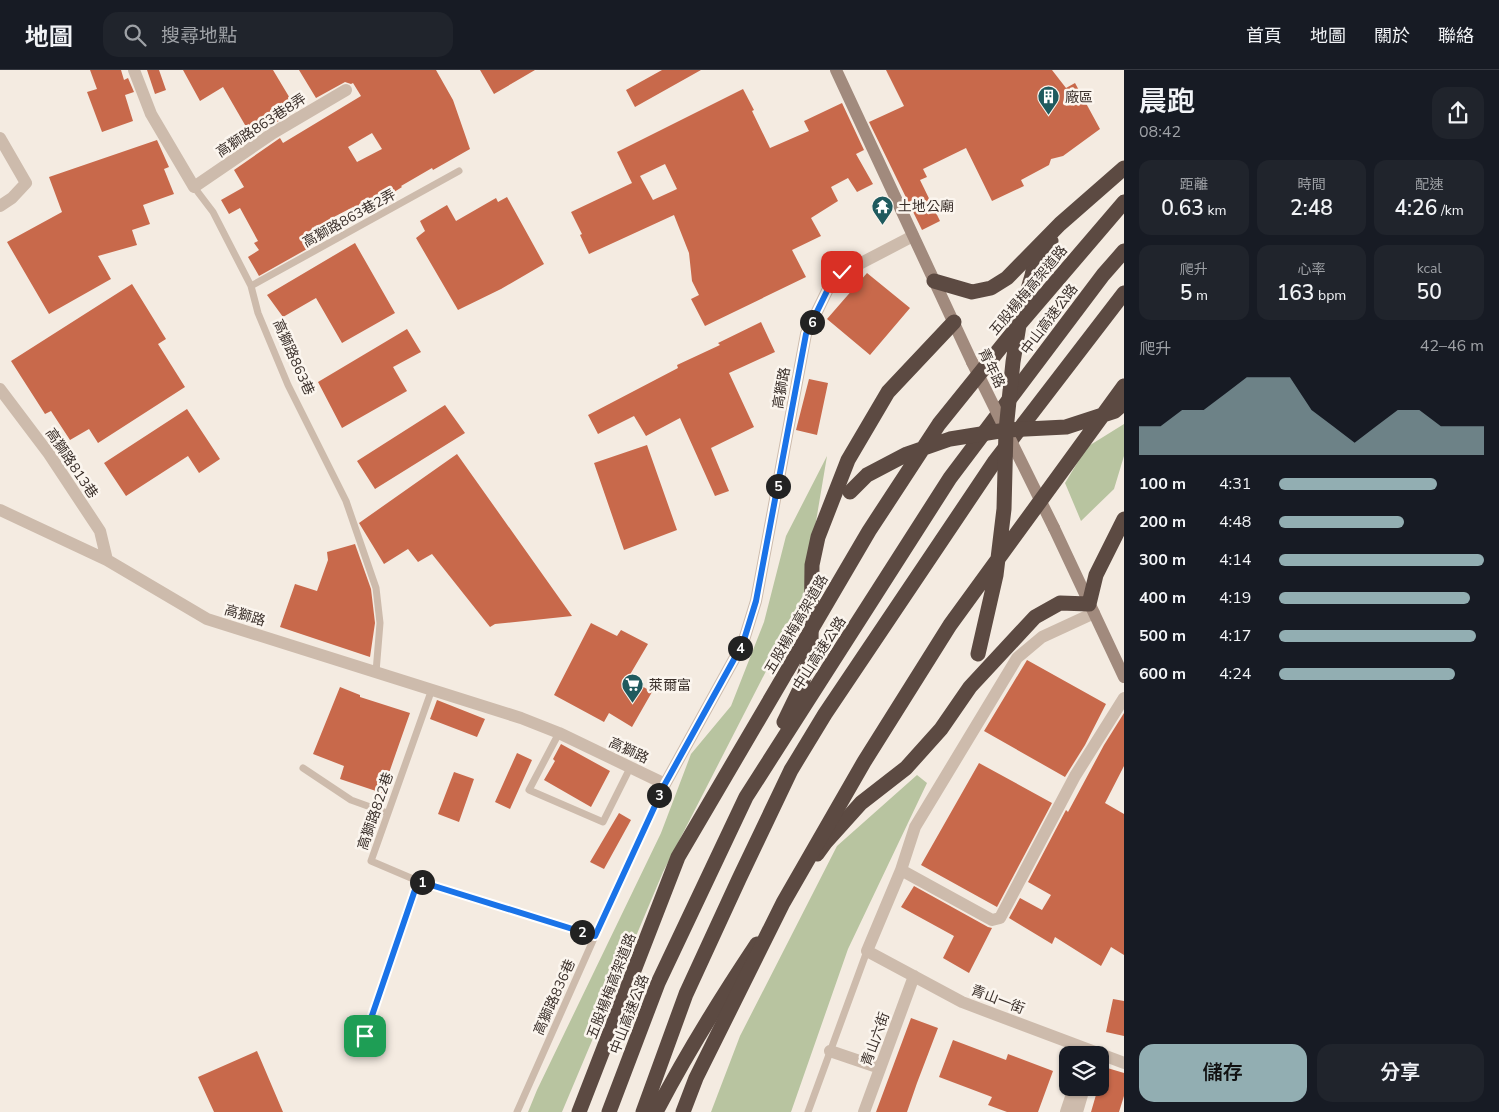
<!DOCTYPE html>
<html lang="zh-TW">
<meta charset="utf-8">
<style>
:root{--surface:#171b24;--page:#20242c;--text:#f1f3f6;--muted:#9ea1a6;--line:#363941;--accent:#92aeb2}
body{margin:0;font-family:"Nunito Sans","Noto Sans TC",sans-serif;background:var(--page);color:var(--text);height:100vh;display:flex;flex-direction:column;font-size:19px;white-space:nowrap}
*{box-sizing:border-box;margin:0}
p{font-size:16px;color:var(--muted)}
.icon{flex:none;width:28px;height:28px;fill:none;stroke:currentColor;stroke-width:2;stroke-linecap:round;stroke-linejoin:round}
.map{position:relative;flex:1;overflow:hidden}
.side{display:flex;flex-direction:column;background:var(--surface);width:375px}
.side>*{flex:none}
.fabs{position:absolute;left:1059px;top:976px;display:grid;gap:10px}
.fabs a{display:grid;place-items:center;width:50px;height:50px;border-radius:10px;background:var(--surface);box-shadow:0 1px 4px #0004;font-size:25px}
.pin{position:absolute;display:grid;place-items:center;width:42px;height:42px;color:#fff;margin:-21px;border-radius:10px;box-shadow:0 2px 8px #0006}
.km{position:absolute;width:25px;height:25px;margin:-12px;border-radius:50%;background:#222;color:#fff;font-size:14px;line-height:25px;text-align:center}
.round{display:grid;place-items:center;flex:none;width:52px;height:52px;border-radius:15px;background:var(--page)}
.headline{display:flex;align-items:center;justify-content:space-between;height:85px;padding:0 15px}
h1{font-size:28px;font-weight:600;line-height:38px}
.figures{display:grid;grid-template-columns:repeat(3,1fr);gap:8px;height:85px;padding:5px 15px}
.figures div{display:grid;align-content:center;border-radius:12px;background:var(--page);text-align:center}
.figures b{font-size:21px;font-weight:600}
.figures small{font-size:14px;font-weight:400}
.figures p{font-size:14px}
.chart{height:140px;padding:10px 15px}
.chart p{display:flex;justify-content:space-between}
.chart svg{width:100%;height:90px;margin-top:5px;fill:var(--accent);opacity:.7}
.cta{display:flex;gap:10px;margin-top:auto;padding:10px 15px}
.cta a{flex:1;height:58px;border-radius:15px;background:var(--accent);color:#111;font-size:20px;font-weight:600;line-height:58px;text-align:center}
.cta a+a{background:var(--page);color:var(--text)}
ul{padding:0 15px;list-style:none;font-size:16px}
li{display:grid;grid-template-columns:80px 60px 1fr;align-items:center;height:38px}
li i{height:12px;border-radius:6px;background:var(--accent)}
header{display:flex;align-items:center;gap:30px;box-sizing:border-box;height:70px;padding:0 25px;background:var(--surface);border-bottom:1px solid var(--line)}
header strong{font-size:24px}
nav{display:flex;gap:28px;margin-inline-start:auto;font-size:18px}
.search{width:350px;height:45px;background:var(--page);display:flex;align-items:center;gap:12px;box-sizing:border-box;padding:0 18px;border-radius:15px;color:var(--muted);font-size:19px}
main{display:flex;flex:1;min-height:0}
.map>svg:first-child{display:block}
</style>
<header>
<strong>地圖</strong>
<div class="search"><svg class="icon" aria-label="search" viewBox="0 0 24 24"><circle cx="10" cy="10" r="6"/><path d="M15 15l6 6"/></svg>搜尋地點</div>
<nav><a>首頁</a><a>地圖</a><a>關於</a><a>聯絡</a></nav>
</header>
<main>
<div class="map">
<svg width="1124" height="1042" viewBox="0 0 1124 1042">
<rect width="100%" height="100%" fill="#f4ebe1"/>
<path fill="#b8c4a0" d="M1124 354V386L1114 419 1081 451 1065 413 1087 377Z
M827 386 803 529 663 802 562 1042H528L537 1020 661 763 691 684 731 636 764 552 786 466Z
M917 705 927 713 848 879 791 1042H711L740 966 837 776Z"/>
<path fill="#c8694b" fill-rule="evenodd" d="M90 0H121L124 10 128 8 134 22 125 25 133 51 102 62 87 22 97 19Z
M147 0H159L166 20 155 24Z
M183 0H273L297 40 252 67 223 17 200 31Z
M299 0H436L453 30 470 79 433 100 432 98 401 116 402 117 380 131 381 133 359 146 353 137 330 149 336 160 306 178 307 179 259 206 248 187 259 180 254 173 258 171 240 138 229 144 221 130 244 117 234 100 280 68 283 73 361 26 353 13 351 14 345 12 316 28ZM372 63 382 79 357 92 348 77Z
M480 0H535L494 24Z
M662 0H701L635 37 626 20Z
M886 0H1052L1066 18 1075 13 1100 59 1063 86 1051 89 1049 95 1021 110 1024 116 992 131 966 78 923 99 927 107 920 110 940 151 922 160 869 52 904 36Z
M743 19 754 40 752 41 770 78 809 61 804 51 842 33 864 80 856 84 873 114 857 122 848 108 831 117 838 131 811 148 821 166 792 180 806 207 705 256 691 229 699 225 692 211 689 183 674 145 589 184 580 165 582 164 571 142 632 113 617 82ZM665 94 677 119 653 130 640 106Z
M157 70 169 97 164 99 174 124 143 135 150 154 132 160 137 175 98 186 111 209 49 244 7 172 62 142 49 107Z
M507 127 544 194 501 219 458 240 416 168 425 161 420 151 447 135 456 151 496 128 498 132Z
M355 173 395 243 342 273 316 228 283 247 267 225Z
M867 203 910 238 870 285 827 249Z
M132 214 166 269 158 274 185 317 98 373 89 359 70 370 51 341 45 344 11 291Z
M761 252 775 282 729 303 754 357 711 378 729 421 715 426 680 348 646 366 634 346 598 364 588 345 678 298 677 295 720 275 718 273Z
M407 259 421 282 393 297 407 321 342 358 318 312Z
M809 309 828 313 817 365 796 360Z
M445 335 465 363 375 419 357 391Z
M187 339 220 389 199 403 188 386 126 426 104 393Z
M647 375 677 460 624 480 594 393Z
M457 384 572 546 495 554 490 557 432 484 418 492 408 479 384 494 359 453Z
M355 474 371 519 375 553 370 587 280 557 295 514 317 521 328 490 327 482Z
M591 553 617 566 621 560 648 574 628 608 652 622 632 657 609 643 604 652 554 625Z
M1027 590 1106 634 1085 675 1065 707 984 661Z
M340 617 360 625V627L410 643 382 723 340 709 344 696 313 684Z
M437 630 485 649 477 667 430 649Z
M1124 643V696L1105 733 1124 744V885L1111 877 1101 896 1055 867 1052 874 1009 848 1020 828 1042 840 1051 825 1028 812 1066 740 1068 742 1104 675Z
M561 674 610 701 591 737 544 710 555 691 553 689Z
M517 683 532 690 510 739 495 732Z
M979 693 1052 733 997 837 921 795Z
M454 702 474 709 459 752 438 744Z
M619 743 631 750 604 799 590 792Z
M914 816 988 857 992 858 969 903 943 888 954 866 901 837Z
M1113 929 1124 931V966L1106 962Z
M911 948 938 958 917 1013 907 1042H876Z
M953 970 1006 990 1008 984 1053 1001 1038 1042H1007L988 1035 992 1027 939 1007Z
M257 981 283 1042H214L198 1007Z
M1104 997 1124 1003V1026L1119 1042H1091L1098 1018H1100V1011Z"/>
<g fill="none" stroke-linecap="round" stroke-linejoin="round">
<path stroke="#cdbbac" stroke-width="7" d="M194 117 213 142 251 216 258 243 288 315 346 431 376 518 380 553 376 602
M251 216 459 101
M432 619 371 791 418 811 595 866
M559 663 529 720 603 752 630 698
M303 698 351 730 387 743
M365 966 418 811
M517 1042 595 866 665 714
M808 1042 867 881"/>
<path stroke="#cdbbac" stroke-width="12" d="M134 0 151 44 194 117 273 63 346 20
M0 68 26 113 12 128 0 136
M0 319 49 384 100 461 107 490
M0 440 107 490 207 549 521 648 559 663 665 714 743 573 756 531 806 264 829 217 842 203 913 166
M1094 543 1042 567 1017 588 915 757 901 800 867 881 962 932 1124 993
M901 800 992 850 1000 848 1075 706 1124 628
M830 981 880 998
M864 1042 914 906
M1066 1042 1074 1018
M1077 1042 1084 1018"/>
<path stroke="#a18a7d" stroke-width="12" d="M836 0 972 292
M1054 458 1124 607"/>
<path stroke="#5c4a42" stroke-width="15" d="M1033 202 1051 171
M934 211 972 222 991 218 1007 208 1060 154 1124 98
M784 652 801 617 807 597 811 574 812 495 818 467 848 390 888 322 954 252
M817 784 825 773 861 733 906 698 941 659 970 617 1035 547 1060 533 1089 534 1096 505 1124 449
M609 1042 658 913 746 727 950 408 1103 205 1124 181
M643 1042 686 924 739 809 791 700 825 644 995 391 1124 223
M656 1042C686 984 721 928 757 874"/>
<path stroke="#a18a7d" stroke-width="12" d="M972 292 1054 458"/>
<path stroke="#5c4a42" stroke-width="15" d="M850 422 867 405 907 384 950 369 1006 360 1066 357 1115 341 1124 333
M978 584 996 505 1004 439 1006 360 1013 292 1021 243 1033 202
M579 1042 678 787 869 461 939 354 1018 256 1124 132
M683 1042 696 1008 783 833 864 692 950 555 1124 316"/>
</g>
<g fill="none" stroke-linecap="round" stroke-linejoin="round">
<defs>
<path id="route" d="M365 966 418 811 595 866 665 714 743 573 756 531 806 264 829 217 842 202"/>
</defs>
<use href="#route" stroke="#fff" stroke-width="10"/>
<use href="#route" stroke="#1a73e8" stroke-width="6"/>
</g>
<defs>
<symbol id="building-pin" viewBox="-11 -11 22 30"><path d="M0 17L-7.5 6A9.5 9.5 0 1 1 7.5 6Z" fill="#1f5a5e" stroke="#fbf5ee"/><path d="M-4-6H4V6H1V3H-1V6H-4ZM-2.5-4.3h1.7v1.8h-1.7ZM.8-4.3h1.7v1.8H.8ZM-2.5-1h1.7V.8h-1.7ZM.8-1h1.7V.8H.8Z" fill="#fff"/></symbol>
<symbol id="temple-pin" viewBox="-11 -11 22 30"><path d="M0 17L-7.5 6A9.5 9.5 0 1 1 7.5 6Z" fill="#1f5a5e" stroke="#fbf5ee"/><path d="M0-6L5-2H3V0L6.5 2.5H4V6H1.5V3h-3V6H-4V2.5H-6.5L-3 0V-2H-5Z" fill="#fff"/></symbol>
<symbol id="supermarket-pin" viewBox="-11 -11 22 30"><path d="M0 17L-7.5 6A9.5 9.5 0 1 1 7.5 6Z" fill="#1f5a5e" stroke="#fbf5ee"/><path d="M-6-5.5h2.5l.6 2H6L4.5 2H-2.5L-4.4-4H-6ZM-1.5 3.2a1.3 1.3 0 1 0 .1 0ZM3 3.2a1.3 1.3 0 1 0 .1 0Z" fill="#fff"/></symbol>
</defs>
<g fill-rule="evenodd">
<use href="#building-pin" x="1036" y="14" width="25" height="34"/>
<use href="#temple-pin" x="870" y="124" width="25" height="34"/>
<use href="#supermarket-pin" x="620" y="602" width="25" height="34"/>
</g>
<g text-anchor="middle" stroke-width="5" stroke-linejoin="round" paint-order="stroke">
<g font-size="14" fill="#3b302b" stroke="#fbf5ee" text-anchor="start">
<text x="1065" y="32">廠區</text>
<text x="898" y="141">土地公廟</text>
<text x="649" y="620">萊爾富</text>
</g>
<g font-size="14" fill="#3b302b" stroke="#fbf5ee">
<text transform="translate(261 55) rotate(-33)" y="5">高獅路863巷8弄</text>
<text transform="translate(349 148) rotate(-29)" y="5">高獅路863巷2弄</text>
<text transform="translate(1028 220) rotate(-50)" y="5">五股楊梅高架道路</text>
<text transform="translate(1049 249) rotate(-53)" y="5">中山高速公路</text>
<text transform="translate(294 287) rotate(66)" y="5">高獅路863巷</text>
<text transform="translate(992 298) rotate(64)" y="5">青年路</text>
<text transform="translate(781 318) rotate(-80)" y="5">高獅路</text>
<text transform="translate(72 393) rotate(56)" y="5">高獅路813巷</text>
<text transform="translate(245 545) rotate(17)" y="5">高獅路</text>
<text transform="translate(796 554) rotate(-60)" y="5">五股楊梅高架道路</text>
<text transform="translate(819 583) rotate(-57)" y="5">中山高速公路</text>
<text transform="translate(629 680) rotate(25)" y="5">高獅路</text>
<text transform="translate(375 741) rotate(-71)" y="5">高獅路822巷</text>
<text transform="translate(611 916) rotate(-69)" y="5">五股楊梅高架道路</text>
<text transform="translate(554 927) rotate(-66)" y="5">高獅路836巷</text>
<text transform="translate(998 929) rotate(21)" y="5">青山一街</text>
<text transform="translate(629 944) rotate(-69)" y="5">中山高速公路</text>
<text transform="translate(875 969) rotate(-70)" y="5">青山六街</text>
</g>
</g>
</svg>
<div class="fabs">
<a><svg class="icon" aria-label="layers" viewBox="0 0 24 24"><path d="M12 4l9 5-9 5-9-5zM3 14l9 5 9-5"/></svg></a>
</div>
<div class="pin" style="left:365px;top:966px;background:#1e9e55"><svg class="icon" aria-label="arrive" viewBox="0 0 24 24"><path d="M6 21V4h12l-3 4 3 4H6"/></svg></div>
<div class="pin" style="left:842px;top:202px;background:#d93025"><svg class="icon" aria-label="check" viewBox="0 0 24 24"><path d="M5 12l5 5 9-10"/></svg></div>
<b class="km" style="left:422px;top:812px">1</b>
<b class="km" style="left:582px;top:862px">2</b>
<b class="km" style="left:659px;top:725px">3</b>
<b class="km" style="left:740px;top:578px">4</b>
<b class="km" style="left:778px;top:416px">5</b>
<b class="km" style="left:812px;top:252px">6</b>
</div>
<section class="side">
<div class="headline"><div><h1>晨跑</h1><p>08:42</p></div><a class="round"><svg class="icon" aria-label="share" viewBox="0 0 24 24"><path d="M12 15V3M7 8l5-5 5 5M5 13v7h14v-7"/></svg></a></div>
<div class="figures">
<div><p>距離</p><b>0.63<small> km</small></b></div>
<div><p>時間</p><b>2:48</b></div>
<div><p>配速</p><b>4:26<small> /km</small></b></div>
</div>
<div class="figures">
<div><p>爬升</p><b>5<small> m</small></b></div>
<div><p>心率</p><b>163<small> bpm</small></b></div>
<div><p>kcal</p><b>50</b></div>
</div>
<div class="chart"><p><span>爬升</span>42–46 m</p>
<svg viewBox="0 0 160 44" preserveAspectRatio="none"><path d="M0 44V30L10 30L20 22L30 22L40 14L50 6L60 6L70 6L80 22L90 30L100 38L110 30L120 22L130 22L140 30L150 30L160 30V44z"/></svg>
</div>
<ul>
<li><b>100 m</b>4:31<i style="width:77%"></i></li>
<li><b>200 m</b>4:48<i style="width:61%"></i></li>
<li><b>300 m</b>4:14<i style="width:100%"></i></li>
<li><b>400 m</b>4:19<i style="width:93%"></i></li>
<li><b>500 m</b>4:17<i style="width:96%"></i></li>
<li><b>600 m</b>4:24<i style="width:86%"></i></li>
</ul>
<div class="cta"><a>儲存</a><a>分享</a></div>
</section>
</main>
